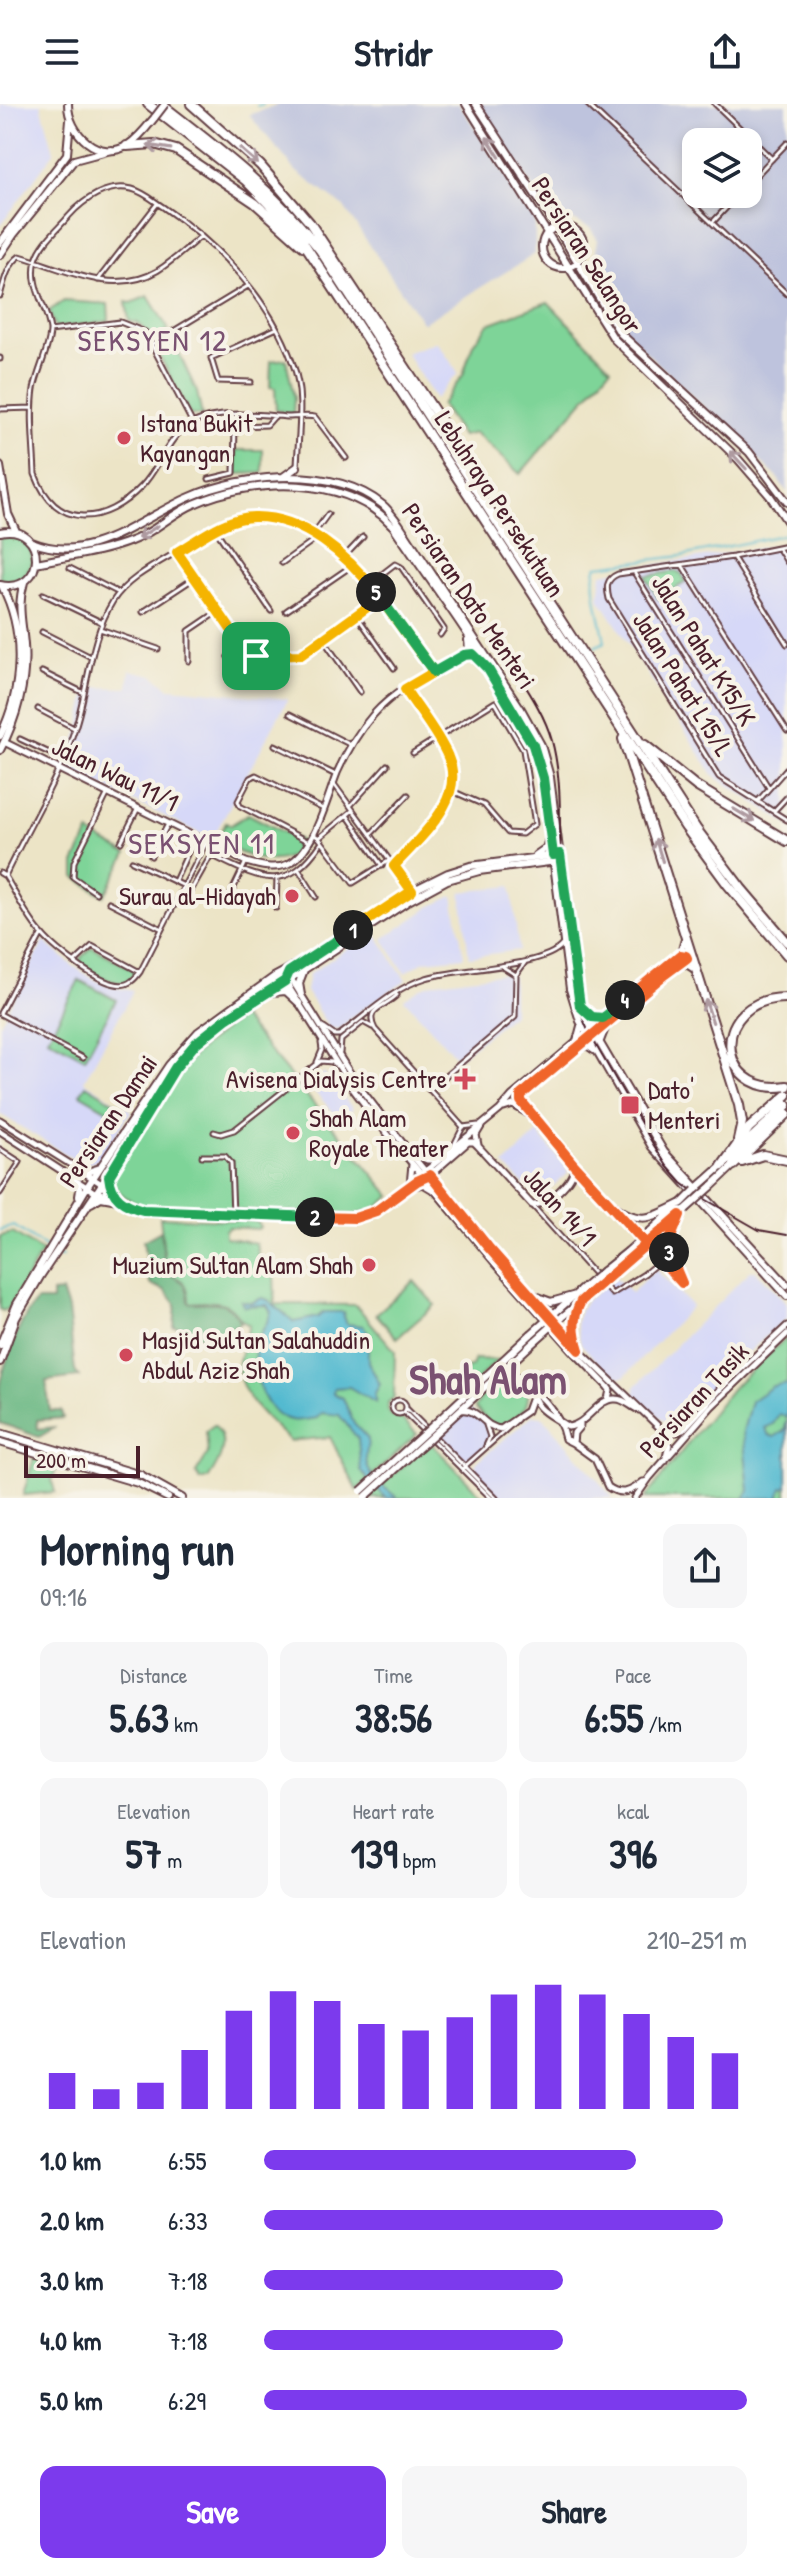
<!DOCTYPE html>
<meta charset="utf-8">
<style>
:root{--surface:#fff;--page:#f6f6f7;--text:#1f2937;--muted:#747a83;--accent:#7c3aed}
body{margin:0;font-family:"Patrick Hand",sans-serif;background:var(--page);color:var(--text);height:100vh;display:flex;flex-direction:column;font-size:30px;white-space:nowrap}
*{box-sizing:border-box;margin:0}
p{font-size:26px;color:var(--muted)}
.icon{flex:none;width:44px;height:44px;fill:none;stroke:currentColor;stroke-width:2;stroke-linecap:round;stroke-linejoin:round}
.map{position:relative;height:1394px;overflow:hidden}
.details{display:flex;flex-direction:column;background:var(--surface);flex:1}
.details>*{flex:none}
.buttons{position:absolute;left:682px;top:24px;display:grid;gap:16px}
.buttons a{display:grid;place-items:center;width:80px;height:80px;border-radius:16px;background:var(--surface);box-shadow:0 4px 12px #0003;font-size:40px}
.scale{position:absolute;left:24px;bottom:20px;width:116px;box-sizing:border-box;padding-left:8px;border:4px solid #4a1f2b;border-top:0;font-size:22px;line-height:28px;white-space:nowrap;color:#4a1f2b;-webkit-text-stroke:6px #f7f3e8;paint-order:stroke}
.pin{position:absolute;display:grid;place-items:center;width:68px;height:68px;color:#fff;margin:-34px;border-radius:16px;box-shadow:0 4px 12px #0006}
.km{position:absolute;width:40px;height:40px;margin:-20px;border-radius:50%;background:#222;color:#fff;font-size:22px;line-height:40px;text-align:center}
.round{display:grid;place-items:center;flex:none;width:84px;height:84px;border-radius:16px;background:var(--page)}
.overview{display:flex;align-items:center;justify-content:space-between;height:136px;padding:0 40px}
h1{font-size:44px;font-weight:700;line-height:60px}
.metrics{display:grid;grid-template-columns:repeat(3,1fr);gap:12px;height:136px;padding:8px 40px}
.metrics div{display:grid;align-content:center;border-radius:16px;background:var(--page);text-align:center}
.metrics b{font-size:40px;font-weight:700}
.metrics small{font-size:22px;font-weight:400}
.metrics p{font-size:22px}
.chart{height:224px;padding:16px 40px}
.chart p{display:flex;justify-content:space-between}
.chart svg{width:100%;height:144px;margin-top:8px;stroke:var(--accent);stroke-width:6}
.primary-button{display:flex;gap:16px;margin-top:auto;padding:16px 40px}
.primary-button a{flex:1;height:92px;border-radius:16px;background:var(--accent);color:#fff;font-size:32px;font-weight:700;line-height:92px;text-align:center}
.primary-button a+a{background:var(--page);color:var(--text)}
ul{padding:0 40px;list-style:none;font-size:26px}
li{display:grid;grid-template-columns:128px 96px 1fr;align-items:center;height:60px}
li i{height:20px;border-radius:10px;background:var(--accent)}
header{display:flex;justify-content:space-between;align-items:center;height:104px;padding:0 40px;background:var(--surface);font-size:36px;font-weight:700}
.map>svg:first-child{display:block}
</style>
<header><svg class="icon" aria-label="menu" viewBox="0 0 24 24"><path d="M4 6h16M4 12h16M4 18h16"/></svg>Stridr<svg class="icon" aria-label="share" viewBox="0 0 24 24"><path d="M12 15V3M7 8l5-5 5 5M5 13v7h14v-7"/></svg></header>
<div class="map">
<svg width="787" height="1394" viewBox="0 0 787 1394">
<rect width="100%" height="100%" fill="#f7f3e8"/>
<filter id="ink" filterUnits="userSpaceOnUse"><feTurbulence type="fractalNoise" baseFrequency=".0125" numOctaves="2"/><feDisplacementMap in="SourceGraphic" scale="16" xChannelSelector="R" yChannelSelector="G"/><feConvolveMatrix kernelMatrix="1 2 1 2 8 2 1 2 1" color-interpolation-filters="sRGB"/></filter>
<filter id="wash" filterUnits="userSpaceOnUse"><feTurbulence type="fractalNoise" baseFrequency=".006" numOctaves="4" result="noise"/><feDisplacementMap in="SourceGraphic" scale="32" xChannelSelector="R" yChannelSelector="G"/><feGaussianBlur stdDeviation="1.8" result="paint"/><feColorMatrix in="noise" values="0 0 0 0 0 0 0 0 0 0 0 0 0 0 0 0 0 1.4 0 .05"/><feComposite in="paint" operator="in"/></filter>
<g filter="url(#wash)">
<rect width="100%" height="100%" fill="#ece4c6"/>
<path fill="#d6d8f8" d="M0 0H41L54 48 0 122Z
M435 238 438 239 458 269 435 295 406 249Z
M780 441 787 452V720L714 672 599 494 602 469Z
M130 566 153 571 169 584 288 595 212 735 65 664 79 627 88 583 128 584Z
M511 782 519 846 469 853 461 788Z
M453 792 464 853 424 857 405 869 383 835 430 803Z
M374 827 406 876 353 912 340 925 329 924 306 887 309 870Z
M44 837 73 862 93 875 112 883 133 887 84 977 131 1007 100 1056 82 1060 0 1010V920Z
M508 869 513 873V910L458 955 404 895 424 882 438 878Z
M324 969 353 1005 341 1016 308 981Z
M538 1029 566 1063 568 1069 538 1095 504 1061Z
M655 1165 692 1202 624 1273H611L581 1240 576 1218 580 1206 587 1196 616 1174 631 1189Z
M750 1167H756L787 1199V1214L744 1252 680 1320 670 1322 635 1291V1283Z
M470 1305 484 1317 490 1333 483 1347 464 1360 433 1331 461 1306Z
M533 1311 542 1312 613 1394H499L475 1369 476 1359Z"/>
<path fill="#bec3dd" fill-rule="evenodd" d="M279 0H459L535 116V150L423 219 343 102 297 68 249 11Z
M478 0H787V388L776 372 623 226 592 167 598 136 590 124 546 103ZM696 38H748V90H696Z"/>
<path fill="#7ed498" stroke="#647a62" stroke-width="2" d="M148 192 169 226 154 234 138 219 129 217 126 198 131 199Z
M64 197 108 200 109 217 55 224 49 207Z
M548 198 611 264 520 370 475 329 462 332 441 301 463 271 473 240 488 220Z
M171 232 197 288 202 312 190 311 160 253C158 240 160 238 171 232Z
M286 255 294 293 293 310 276 306 275 284 270 283 271 257Z
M236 346H263V369L237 370Z
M9 431C25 434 33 443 32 459L23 475 8 479 0 476V433Z
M676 467 681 469 686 478 658 495 645 472Z
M248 710 305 739C283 771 242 751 216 737L226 718 231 721Z
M89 729 127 750 104 792 75 773V757Z
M92 843 138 868 126 879C107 879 92 869 77 858Z
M79 876 116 896 85 954 48 934Z
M241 913 391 1092 377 1104 354 1111 144 1103C128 1096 116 1090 110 1072L177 967 206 940Z
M86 981 121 1002 116 1011 80 990Z
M160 1113 257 1117 260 1123 258 1125 229 1123 225 1126V1133L256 1139 261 1169 274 1168 275 1200 356 1201 395 1247 394 1293 388 1299V1307L393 1313 401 1314 417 1330 357 1386 330 1333 290 1337C270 1317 235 1290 239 1258 241 1246 246 1233 249 1221 240 1217 240 1213 234 1207 224 1194 203 1198 189 1199 189 1179 184 1176 166 1169Z
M13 1129 42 1148 8 1205 3 1207 0 1205V1132Z
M414 1177 435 1201 397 1234 376 1210Z
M787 1233V1394H645L732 1284Z
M475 1255 498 1256 465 1287 466 1265 472 1262Z
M507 1270 526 1282C534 1302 517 1316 499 1322L490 1319 475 1304 484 1289Z
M214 1321C231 1338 219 1359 208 1375L201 1377 196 1369 208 1350 206 1327Z
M430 1338 484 1394H367Z
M34 1354 57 1363 52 1377 55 1388 23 1391Z"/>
<path fill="#66b680" stroke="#586a56" stroke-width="2" d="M161 1127 166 1169C184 1177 188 1178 189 1199 215 1199 226 1193 241 1218L227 1228 196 1232 190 1223H174L176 1200 165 1186 150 1180 143 1137Z
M62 1188 68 1205 75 1267 79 1273 46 1277 50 1307H61L63 1314 37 1316 38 1325 56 1323 39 1333 0 1319C0 1308 0 1297 0 1286 3 1261 19 1215 37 1197H52V1189Z"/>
<path fill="#52bad0" stroke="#4e6c7e" stroke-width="2" d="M262 1194 268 1196 294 1218 318 1213 323 1208H344L343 1213 347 1220 363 1222 368 1228V1258L380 1280 374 1291 376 1299 349 1283 334 1284 333 1289 343 1294 354 1320 368 1335C368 1342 366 1348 366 1354 367 1374 384 1382 397 1394H386L361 1367 358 1335 339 1311 321 1309 317 1314C309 1315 300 1318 291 1316 264 1312 250 1266 256 1242 259 1229 268 1220 271 1208L267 1201 244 1202 241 1197 251 1199Z
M787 1279V1314L780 1310 773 1320 765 1324 769 1331 774 1333 784 1327 787 1317V1383L782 1384 779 1394H744L749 1387 743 1327 751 1297 773 1282Z"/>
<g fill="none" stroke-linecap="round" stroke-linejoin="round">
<path stroke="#52bad0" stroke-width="2" d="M257 2 264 0
M594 543 605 538C602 518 589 478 597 462L682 452 787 430
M0 1126 14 1122 46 1144
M58 1152 62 1153"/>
</g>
</g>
<g filter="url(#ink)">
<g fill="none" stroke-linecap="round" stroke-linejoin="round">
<defs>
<path id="street" d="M587 0 787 190
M715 0 772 55
M748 80 787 39
M712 119 739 90
M98 176 157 100
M0 192C4 178 7 161 20 152 62 164 113 193 157 167 173 157 187 144 201 132
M50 227 120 218 145 228 192 318
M152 240 248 182
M0 254V255
M251 278 218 277 211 254 275 225
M0 305 32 304
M297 363C298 331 305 291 293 260 270 195 220 142 163 103 154 97 144 88 132 85 108 79 84 95 69 112 58 125 41 139 36 156 29 182 47 202 50 226 51 240 37 268 34 285 30 312 34 342 35 370 56 427 105 421 142 382 160 364 168 331 192 319 221 305 259 311 290 313 298 313 308 311 315 313L346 354
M209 375 234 369 235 322 267 321 274 313
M215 425 271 507
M314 429 328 410
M787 442 733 453 618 470C606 475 606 483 609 495L719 673 787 716
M779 445 787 458
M177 448 243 543 253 552 301 551 380 494
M343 454 363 433
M734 455 787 540
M282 459 318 433
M682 461 787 627
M70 464 119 489
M635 470 769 684
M369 480 395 460 401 463 444 525 440 531
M43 490 101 518
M286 507 350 463
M143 508 193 475
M357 512 394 564
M100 525 158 545
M42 528 91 553
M323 535 360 588
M228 553 243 543
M189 557V527L217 508
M42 568 84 589
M38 605 74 624
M290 610 351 641
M20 635 60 654
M275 641 336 671
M413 649 495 598 523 646 535 720 522 730 508 729 484 701 450 686
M334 680 412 787
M758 697 787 664
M350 702 387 661
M774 707 787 693
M347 711 382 762
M372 729 408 691
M313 730 319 734 353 779 390 756
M319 734 353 706
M121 738 137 706
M309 738 240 702 238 697 250 674 256 671 323 705
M151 752 168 720
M132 757 182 781
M394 762C419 734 467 695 448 653 438 629 419 607 405 585
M299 766 316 793
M0 769 5 772C17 791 27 814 42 830 55 846 105 886 126 880 133 878 136 873 140 868L206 739
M5 772C28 723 58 676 75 624 89 582 89 536 113 497 128 473 161 458 185 443 206 431 226 417 251 413 326 403 394 514 433 566
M175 777 189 746
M96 789 73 773 74 758 108 689
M189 790 211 751C260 775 286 792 322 738
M109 798 162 825
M226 800 246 758
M276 804 277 774
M76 857 92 842 140 868
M503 863 516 871
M397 891C384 904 364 904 375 925L463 1023
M0 909 41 831
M0 910 83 954
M324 924 334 931H339C365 912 395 883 426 874 457 864 543 864 562 841
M340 949 341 936 363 918 372 923
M317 958 322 946 321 939
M429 986 515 913 516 871 526 857
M463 1023 478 1021
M214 1028 221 1030 234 1026 321 957 332 958 336 962
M454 1041 463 1023
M0 1045 20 1058 0 1089
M202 1052H225L231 1059 233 1110
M532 1101 612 1190 644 1170 661 1156
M392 1303a7 7 0 1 1 14 0a7 7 0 1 1-14 0Z
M407 1305 428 1326
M404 1308 491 1394
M434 1332 496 1394
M485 1344 490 1333 486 1321
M462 1365 517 1316"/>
<path id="secondary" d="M4 638 246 758C260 762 275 766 288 760 314 748 327 694 337 669 346 649 358 628 373 611 399 581 441 564 476 544
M290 873 355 977 411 1050 488 1143 579 1246 662 1326 669 1341 665 1357
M285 877 353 985 381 1022 495 1159 575 1249 607 1282 610 1286 608 1295
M504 1004 513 1001 527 1009
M0 1016 102 1080 107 1089
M0 1027 96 1089C113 1089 127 1102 143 1106L357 1114C381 1106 408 1091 422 1070L500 1006 512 992 680 851 684 837
M478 1041 476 1031 482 1021
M478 1042 532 1101C547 1102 574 1077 574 1062
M412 1050 427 1056H437
M429 1072 468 1038H474L478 1042
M410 1081 412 1060
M413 1082 423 1080 433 1086
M680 1177 574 1061 531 1011 521 994 526 987 664 871 684 859 695 866
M504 1263C530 1284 558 1300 565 1335L573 1339
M531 1282C535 1308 548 1309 568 1323 587 1321 598 1293 616 1295 625 1295 631 1303 639 1306
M461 1306C479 1304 484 1324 501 1325L527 1307 532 1293
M580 1322 574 1329 573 1339 595 1355 608 1383C621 1392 631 1388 643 1378
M663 1327 677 1328 683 1326 723 1282 787 1222
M635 1394 650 1373 711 1303 787 1230"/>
<path id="primary" d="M68 0C68 29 99 59 128 41 139 34 147 23 155 13
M466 0 614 235 738 355 770 392 787 417
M476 0 556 122 620 229 749 348 787 398
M542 143a21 21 0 1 1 42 0a21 21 0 1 1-42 0Z
M0 139 67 50 70 16
M0 151 14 130 74 56 111 46
M0 362 8 410 16 427
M283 373 297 363
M0 428C48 418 48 491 0 481
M32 438C90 462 140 414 190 393 245 369 334 361 383 401 389 406 394 414 399 420L521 605 541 641 550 673 576 883 580 902 591 924 664 1048 787 1181
M36 459C68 452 101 449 131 437 154 429 172 409 194 400 255 373 346 371 393 422 444 498 516 588 543 674L570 885 580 917 652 1043 787 1192
M468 536 469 545 464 551 473 550 481 556
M0 632C23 586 26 528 2 482
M0 646C17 615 27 576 24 541 22 516 17 502 24 478
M536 751 546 744 550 732
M302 858 412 787 448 769 470 762 556 751
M273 888 286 887 299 899
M301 891 299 879 304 866
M584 906 592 913 603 914
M577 937 581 922
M600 937 607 919
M580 942 587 941 594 946
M78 1065 87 1068 97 1065
M110 1069 111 1084 118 1096
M73 1074 80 1086 79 1092
M712 1082 734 1061
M695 1086 722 1062
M604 1096C640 1120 644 1118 682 1099
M91 1099 101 1093 118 1096
M680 1111 668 1145 682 1179
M645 1132 676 1104
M651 1138 686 1105
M603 1167 627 1148
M608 1174 632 1154
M530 1190 551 1198 576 1191
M558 1206 583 1184
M563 1212 589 1191
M0 1241 17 1200 87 1083 169 961 198 928 274 873 302 858
M579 1246C573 1227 572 1215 581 1197
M0 1258 16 1214 41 1171 102 1080 175 964 209 928 410 796 447 776 479 767 557 757
M440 1315 531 1230
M445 1320 536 1236
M0 1329 141 1371 182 1394
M0 1338 138 1379 168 1394"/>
<path id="highway" d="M148 0 245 76 298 130 686 724 728 781 787 851
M161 0C219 45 275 87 320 146L697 726 741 784 787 838
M191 0 260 61 310 119 447 326 483 386
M127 42 154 40 176 46 255 99 303 142
M623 635 739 1001 742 1018 738 1036
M645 641 696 682 787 737
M787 894C709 893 714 993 787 982
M728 1056 787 1001
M742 1058 763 1051 787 1056
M734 1061 787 1010
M722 1062 749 1024 787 991"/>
</defs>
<use href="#street" stroke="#623d42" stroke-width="7"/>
<use href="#secondary" stroke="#623d42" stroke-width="9"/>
<use href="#primary" stroke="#623d42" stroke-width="10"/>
<use href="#highway" stroke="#623d42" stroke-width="12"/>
<use href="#street" stroke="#fff" stroke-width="3"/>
<use href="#secondary" stroke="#fff" stroke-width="5"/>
<use href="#primary" stroke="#fff" stroke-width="6"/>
<use href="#highway" stroke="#fff" stroke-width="8"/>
<path stroke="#4a1f2b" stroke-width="2" d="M509 556C525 582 544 608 552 637 561 671 560 707 560 742 561 796 566 880 589 929L653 1040 667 1062 682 1079 698 1091 759 1126 787 1131"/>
<defs>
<path id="primary-bridge" d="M155 13 165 0
M682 1099 695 1086
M686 1105 712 1082
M627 1148 645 1132
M632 1154 651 1138
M583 1184 603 1167
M589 1191 608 1174
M531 1230 558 1206
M536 1236 563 1212
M361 1387 440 1315
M365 1393 445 1320"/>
</defs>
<use href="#primary-bridge" stroke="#623d42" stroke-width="10" stroke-linecap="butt"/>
<use href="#primary-bridge" stroke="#fff" stroke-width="6"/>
</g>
<defs><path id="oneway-shaft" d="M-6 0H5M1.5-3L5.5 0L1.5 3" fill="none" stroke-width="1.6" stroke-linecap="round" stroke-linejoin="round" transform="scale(2)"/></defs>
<g stroke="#ae9aa0">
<use href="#oneway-shaft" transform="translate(159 43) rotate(-171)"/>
<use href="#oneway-shaft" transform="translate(493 43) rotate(-123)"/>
<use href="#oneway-shaft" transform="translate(249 52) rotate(41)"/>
<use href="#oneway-shaft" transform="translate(738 356) rotate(-133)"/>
<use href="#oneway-shaft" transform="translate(148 428) rotate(148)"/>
<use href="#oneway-shaft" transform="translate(744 711) rotate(31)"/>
<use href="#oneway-shaft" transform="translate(659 746) rotate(-107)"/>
<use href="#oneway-shaft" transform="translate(709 907) rotate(-108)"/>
</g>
</g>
<g fill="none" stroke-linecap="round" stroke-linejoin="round" filter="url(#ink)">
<defs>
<path id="split-1" d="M256 552 301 551 380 494 434 568 405 585C419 607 438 629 448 653 467 695 419 734 394 762L412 787 353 826"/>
<path id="split-2" d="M315 1113 143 1106C124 1101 111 1094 109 1072L175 964 196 939 226 915 285 877 289 868 353 826"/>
<path id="split-3" d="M315 1113 355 1114 376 1107 417 1077 430 1071 488 1143 579 1246C573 1227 572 1215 581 1197L680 1111 669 1138V1148"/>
<path id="split-4" d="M625 896 680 851 686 852 687 854 664 871 526 987 521 991V997L574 1061 682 1179 669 1148"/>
<path id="split-5" d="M376 488 434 568 464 551 473 550 488 565 533 641 543 674 553 751 560 750 580 902 592 913 603 914 625 896"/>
<path id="split-6" d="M256 552 250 551 243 543 177 448C199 435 227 413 254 413 303 412 348 452 376 488"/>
</defs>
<use href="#split-1" stroke="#fff" stroke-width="16"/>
<use href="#split-2" stroke="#fff" stroke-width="16"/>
<use href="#split-3" stroke="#fff" stroke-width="16"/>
<use href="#split-4" stroke="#fff" stroke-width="16"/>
<use href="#split-5" stroke="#fff" stroke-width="16"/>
<use href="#split-6" stroke="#fff" stroke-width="16"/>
<use href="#split-1" stroke="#f5b400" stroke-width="10"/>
<use href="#split-2" stroke="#22a559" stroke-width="10"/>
<use href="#split-3" stroke="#f0652b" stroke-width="10"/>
<use href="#split-4" stroke="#f0652b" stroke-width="10"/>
<use href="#split-5" stroke="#22a559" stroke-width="10"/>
<use href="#split-6" stroke="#f5b400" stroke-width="10"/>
</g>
<g fill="#d1495b" stroke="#f7f3e8" stroke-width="3">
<circle cx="124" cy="334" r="8"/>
<circle cx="292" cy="792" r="8"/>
<path d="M461 963h8v8h8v8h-8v8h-8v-8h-8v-8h8z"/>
<rect x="620" y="991" width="20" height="20" rx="4"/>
<circle cx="293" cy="1029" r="8"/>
<circle cx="369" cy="1161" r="8"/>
<circle cx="126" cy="1251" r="8"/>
</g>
<g text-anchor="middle" stroke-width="8" stroke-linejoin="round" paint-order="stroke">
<g font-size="26" fill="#4a1f2b" stroke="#f7f3e8">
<text transform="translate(587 151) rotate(57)" y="9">Persiaran Selangor</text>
<text transform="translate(500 400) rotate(57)" y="9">Lebuhraya Persekutuan</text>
<text transform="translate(469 492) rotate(56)" y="9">Persiaran Dato Menteri</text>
<text transform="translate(704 546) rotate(58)" y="9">Jalan Pahat K15/K</text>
<text transform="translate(683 580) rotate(58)" y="9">Jalan Pahat L15/L</text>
<text transform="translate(115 670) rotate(26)" y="9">Jalan Wau 11/1</text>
<text transform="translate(108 1017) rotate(-56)" y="9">Persiaran Damai</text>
<text transform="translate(560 1103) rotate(48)" y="9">Jalan 14/1</text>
<text transform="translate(694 1296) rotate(-47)" y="9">Persiaran Tasik</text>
</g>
<g font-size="26" fill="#4a1f2b" stroke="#f7f3e8" text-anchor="start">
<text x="140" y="328">Istana Bukit<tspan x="140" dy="30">Kayangan</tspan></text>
<text x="276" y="801" text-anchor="end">Surau al-Hidayah</text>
<text x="447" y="984" text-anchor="end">Avisena Dialysis Centre</text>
<text x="648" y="995">Dato'<tspan x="648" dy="30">Menteri</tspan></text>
<text x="309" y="1023">Shah Alam<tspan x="309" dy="30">Royale Theater</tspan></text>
<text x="353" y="1170" text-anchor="end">Muzium Sultan Alam Shah</text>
<text x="142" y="1245">Masjid Sultan Salahuddin<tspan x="142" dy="30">Abdul Aziz Shah</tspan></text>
</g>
<g font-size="30" letter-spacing="2" fill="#7a5171" stroke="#f7f3e8">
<text x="153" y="247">SEKSYEN 12</text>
<text x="202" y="750">SEKSYEN 11</text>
</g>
<g font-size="42" font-weight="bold" fill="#7a5171" stroke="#f7f3e8">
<text x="488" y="1290">Shah Alam</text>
</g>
</g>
</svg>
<div class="buttons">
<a><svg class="icon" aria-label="layers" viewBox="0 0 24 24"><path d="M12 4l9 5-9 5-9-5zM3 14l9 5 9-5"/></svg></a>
</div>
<div class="scale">200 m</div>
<div class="pin" style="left:256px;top:552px;background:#1e9e55"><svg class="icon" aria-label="arrive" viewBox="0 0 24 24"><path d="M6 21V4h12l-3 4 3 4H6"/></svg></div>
<b class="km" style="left:353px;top:826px">1</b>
<b class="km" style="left:315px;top:1113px">2</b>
<b class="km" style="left:669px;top:1148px">3</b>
<b class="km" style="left:625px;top:896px">4</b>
<b class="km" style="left:376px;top:488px">5</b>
</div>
<section class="details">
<div class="overview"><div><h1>Morning run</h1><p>09:16</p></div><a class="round"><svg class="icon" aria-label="share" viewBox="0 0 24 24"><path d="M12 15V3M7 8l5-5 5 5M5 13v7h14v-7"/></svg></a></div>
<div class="metrics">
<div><p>Distance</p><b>5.63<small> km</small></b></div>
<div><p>Time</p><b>38:56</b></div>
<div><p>Pace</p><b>6:55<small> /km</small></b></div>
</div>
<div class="metrics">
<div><p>Elevation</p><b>57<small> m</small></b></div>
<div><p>Heart rate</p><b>139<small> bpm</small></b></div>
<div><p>kcal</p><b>396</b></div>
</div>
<div class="chart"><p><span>Elevation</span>210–251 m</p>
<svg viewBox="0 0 160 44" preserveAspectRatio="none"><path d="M5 44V33M15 44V38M25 44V36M35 44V26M45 44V14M55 44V8M65 44V11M75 44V18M85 44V20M95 44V16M105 44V9M115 44V6M125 44V9M135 44V15M145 44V22M155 44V27"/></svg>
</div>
<ul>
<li><b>1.0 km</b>6:55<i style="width:77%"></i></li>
<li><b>2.0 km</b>6:33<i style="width:95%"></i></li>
<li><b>3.0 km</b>7:18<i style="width:62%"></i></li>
<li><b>4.0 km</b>7:18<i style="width:62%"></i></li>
<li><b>5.0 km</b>6:29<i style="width:100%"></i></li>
</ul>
<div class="primary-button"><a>Save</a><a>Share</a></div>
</section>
